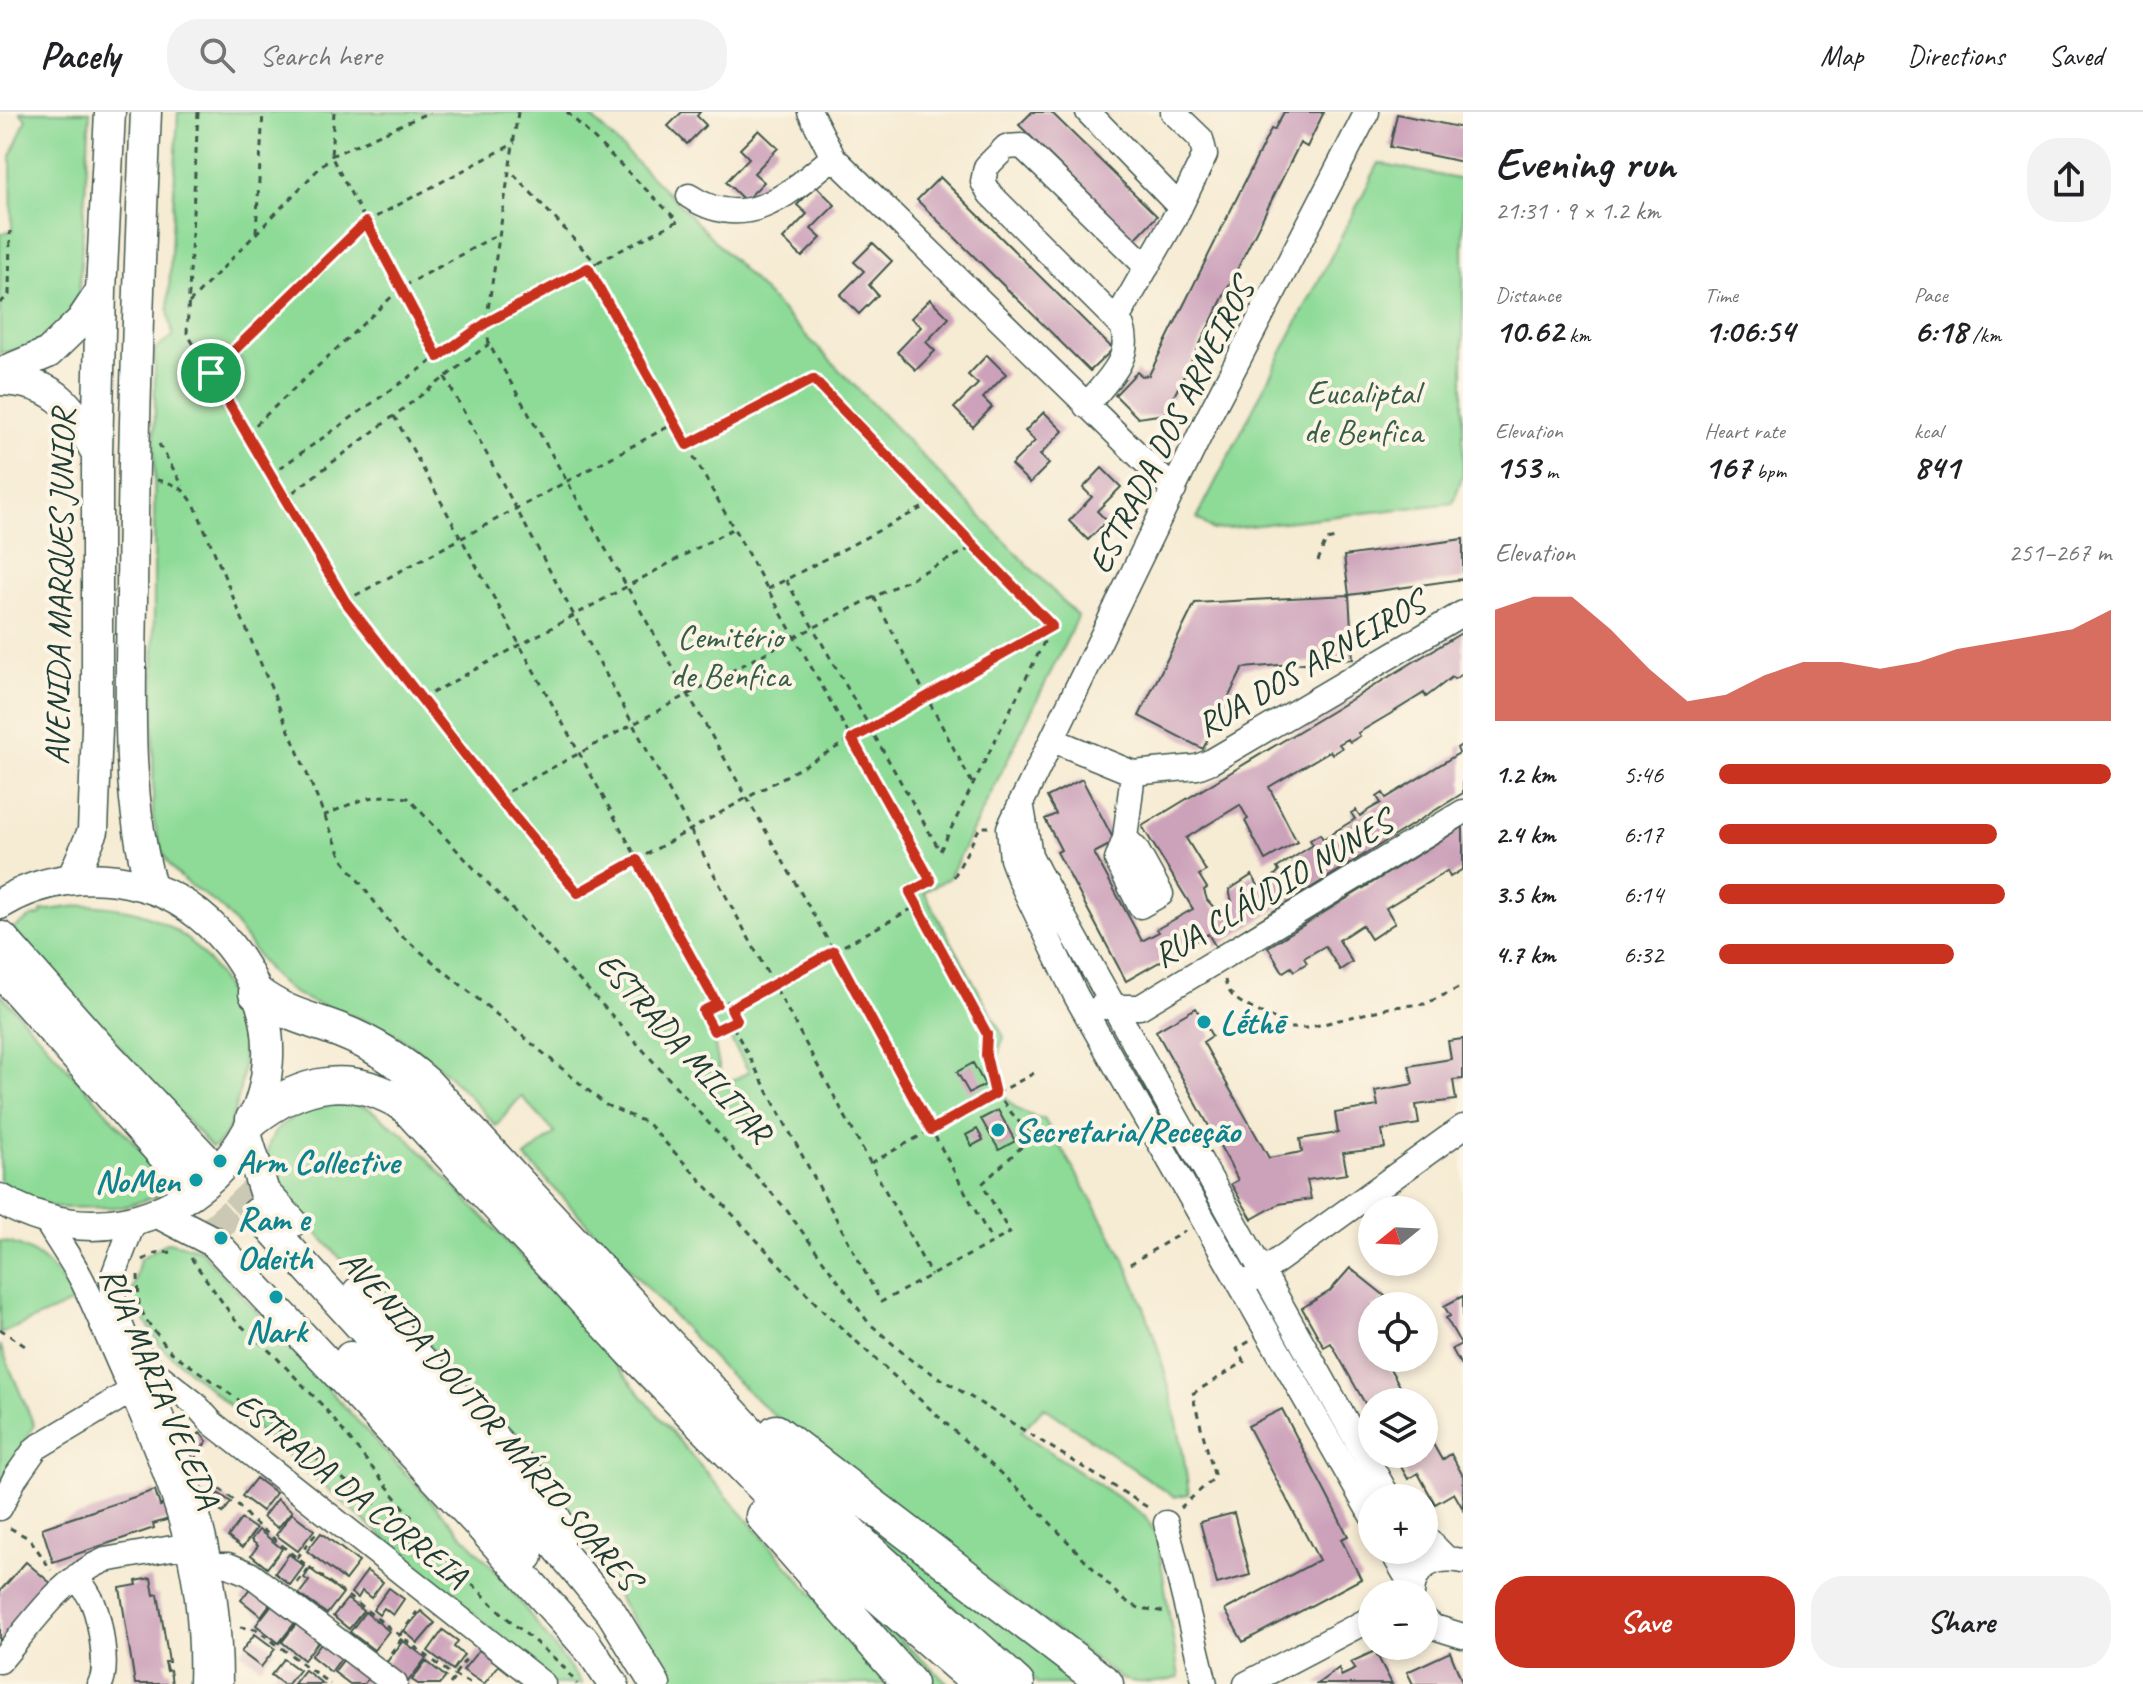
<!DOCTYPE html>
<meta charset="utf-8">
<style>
:root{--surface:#fff;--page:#f2f2f2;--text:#202124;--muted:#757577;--line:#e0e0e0;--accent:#c8321e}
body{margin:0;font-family:Caveat,sans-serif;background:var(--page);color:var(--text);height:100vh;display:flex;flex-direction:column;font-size:30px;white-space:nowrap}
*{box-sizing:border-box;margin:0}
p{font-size:26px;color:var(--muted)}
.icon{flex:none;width:44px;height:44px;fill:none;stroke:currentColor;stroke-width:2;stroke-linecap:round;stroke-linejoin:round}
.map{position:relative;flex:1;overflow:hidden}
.drawer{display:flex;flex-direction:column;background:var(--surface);width:680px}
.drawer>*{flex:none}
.needle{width:52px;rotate:252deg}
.controls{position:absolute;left:1358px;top:1084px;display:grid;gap:16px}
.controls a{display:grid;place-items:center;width:80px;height:80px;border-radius:50%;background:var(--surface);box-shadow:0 4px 12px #0003;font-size:40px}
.pin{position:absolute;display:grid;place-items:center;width:68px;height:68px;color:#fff;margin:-34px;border:4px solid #fff;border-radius:50%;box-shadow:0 2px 8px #0007}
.round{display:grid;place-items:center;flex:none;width:84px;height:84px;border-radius:32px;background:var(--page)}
.headline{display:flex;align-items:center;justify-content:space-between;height:136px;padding:0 32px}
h1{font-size:44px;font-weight:700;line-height:60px}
.figures{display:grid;grid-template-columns:repeat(3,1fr);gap:12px;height:136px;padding:8px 32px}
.figures div{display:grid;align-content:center}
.figures b{font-size:34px;font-weight:700}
.figures small{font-size:22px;font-weight:400}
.figures p{font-size:22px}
.chart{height:224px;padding:16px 32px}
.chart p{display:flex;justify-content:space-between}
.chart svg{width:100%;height:144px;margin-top:8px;fill:var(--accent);opacity:.7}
.cta{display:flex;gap:16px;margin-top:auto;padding:16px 32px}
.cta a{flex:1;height:92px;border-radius:32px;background:var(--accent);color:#fff;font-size:32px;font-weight:700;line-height:92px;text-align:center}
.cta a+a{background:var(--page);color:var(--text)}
ul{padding:0 32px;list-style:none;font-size:26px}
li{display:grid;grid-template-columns:128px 96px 1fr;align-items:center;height:60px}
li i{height:20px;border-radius:10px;background:var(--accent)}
header{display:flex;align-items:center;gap:48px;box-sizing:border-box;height:112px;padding:0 40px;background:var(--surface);border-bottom:2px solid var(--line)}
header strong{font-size:38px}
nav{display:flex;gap:44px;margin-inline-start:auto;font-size:28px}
.search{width:560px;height:72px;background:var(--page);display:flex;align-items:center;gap:20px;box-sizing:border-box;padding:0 28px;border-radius:32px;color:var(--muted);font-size:30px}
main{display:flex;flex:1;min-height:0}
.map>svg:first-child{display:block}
</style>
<header>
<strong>Pacely</strong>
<div class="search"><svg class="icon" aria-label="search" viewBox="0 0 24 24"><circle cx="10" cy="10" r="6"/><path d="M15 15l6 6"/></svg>Search here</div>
<nav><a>Map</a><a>Directions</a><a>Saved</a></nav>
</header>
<main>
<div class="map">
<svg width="1463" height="1572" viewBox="0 0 1463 1572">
<rect width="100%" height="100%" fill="#fcf5e5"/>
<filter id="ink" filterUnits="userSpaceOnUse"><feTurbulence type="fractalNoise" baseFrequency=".0125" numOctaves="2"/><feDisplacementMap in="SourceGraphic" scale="16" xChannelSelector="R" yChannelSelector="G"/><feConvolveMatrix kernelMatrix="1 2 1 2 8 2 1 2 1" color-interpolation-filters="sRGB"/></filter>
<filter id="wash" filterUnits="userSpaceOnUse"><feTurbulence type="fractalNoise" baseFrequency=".006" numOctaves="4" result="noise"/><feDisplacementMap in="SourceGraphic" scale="32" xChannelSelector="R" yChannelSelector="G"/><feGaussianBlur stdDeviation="1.8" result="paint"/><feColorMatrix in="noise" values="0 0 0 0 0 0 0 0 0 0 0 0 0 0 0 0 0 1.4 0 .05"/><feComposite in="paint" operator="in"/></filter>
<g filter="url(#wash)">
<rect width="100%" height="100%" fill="#f6ebd3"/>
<path fill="#8edb98" stroke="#568c66" stroke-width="2" fill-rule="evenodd" d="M20 0H90L79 181 65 209 45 225 27 236 0 241V122L12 118 11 44 26 7Z
M178 0H586L680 93 1078 505 949 766 924 780 1004 925C986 964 1001 999 1044 1007 1071 1054 1102 1102 1126 1151 1158 1222 1180 1306 1189 1382L1174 1385 1044 1295 1021 1320 1145 1404 1157 1424 1179 1565C1162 1572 1139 1572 1121 1567L814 1340 721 1255 525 1045 555 1021 521 984 496 1014C466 979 429 940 387 918 357 902 319 897 291 879 260 859 247 819 220 795 204 781 181 770 169 752 160 738 157 721 153 706L155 238 173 224 168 199ZM726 919 749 960 723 973 713 925Z
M1379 51 1463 68V362L1453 391 1213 418 1197 406Z
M86 793C104 794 122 796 140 801 216 826 260 913 237 989 233 1005 228 1027 212 1036L12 817 32 805 41 803V799Z
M0 881 174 1075 161 1083 123 1095 54 1096 17 1080 0 1068Z
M347 990 368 996 404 1022 560 1185 689 1341 891 1572H674L536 1358 277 1078C246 1017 296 997 347 990Z
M0 1129C39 1135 55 1158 76 1189L0 1222Z
M168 1130 199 1137 503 1467 582 1572H551L544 1562 161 1235 131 1185 140 1147Z
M0 1233 34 1313 0 1374Z
M826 1377 1088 1572H1038Z
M823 1458 949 1572H921Z"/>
<g id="blocks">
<path fill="#cca1ba" d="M682 0H700L697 4 706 13 687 32 668 14Z
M1032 0H1051L1157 104 1135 127 1019 13Z
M1284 0H1324L1307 35 1300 31 1165 302 1138 306 1115 283 1137 260 1142 264 1149 263 1271 17 1274 18Z
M1397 2 1463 16V50L1390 35Z
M759 18 778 36 754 61 764 70 745 89 726 70 749 46 740 37Z
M940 65 1113 237 1090 259 917 88Z
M816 74 835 93 811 117 821 126 802 145 783 127 807 102 797 93Z
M873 131 892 149 869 173 878 183 859 202 840 183 864 159 854 150Z
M930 187 949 206 926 230 935 239 916 258 897 240 921 215 911 206Z
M987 243 1006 262 983 286 992 295 973 315 954 296 978 272 968 263Z
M1044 300 1063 319 1040 343 1049 352 1030 371 1011 353 1035 329 1025 319Z
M1102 356 1121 375 1097 399 1107 409 1088 428 1069 409 1092 385 1083 376Z
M1463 427V467L1349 483 1344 444Z
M1349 483 1353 547 1243 556 1203 637 1139 604 1195 491Z
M1463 520V562L1454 567 1452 565 1426 585 1424 581 1390 602 1358 621 1360 624 1350 630 1348 627 1339 632 1342 636 1332 642 1330 639 1269 675 1297 730 1265 748 1245 709 1248 707 1240 693 1186 726 1206 759 1199 763 1207 776 1204 778 1207 788 1218 800 1232 790 1229 778 1252 763 1259 775 1263 772 1266 776 1275 770 1272 766 1279 759 1277 756 1313 733 1310 728 1320 722 1323 727 1355 707 1351 701 1356 698 1360 704 1370 697 1381 691 1377 685 1383 681 1386 686 1459 641 1457 636 1463 632V681L1216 835 1208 822 1126 869 1057 740 1061 738 1045 707 1056 702 1047 685 1082 667 1115 730 1094 741 1142 829 1159 820 1157 817 1193 797 1142 714Z
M1463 715V757L1450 765 1447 759 1386 796 1395 811 1371 827 1362 813 1339 828 1352 850 1340 858 1325 834 1304 846 1307 851 1294 859 1291 855 1283 860 1268 835Z
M1196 896 1212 924 1203 930 1269 1046 1302 1040 1300 1027 1338 1021 1335 1001 1378 994 1375 979 1413 972 1409 954 1451 947 1448 929 1463 927V967L1453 968 1456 988 1416 993 1419 1012 1382 1018 1385 1036 1343 1041 1347 1062 1307 1068 1311 1087 1279 1092 1252 1107 1231 1072 1238 1068 1230 1052 1156 919Z
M973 951 985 973 969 981 957 960Z
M998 998 1015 1029 999 1038 981 1007Z
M977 1017 983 1028 972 1034 966 1023Z
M1350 1156 1385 1184 1377 1194H1372V1201L1364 1211 1372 1225V1246H1384L1409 1290H1372V1304L1331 1231 1324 1235 1302 1196 1330 1179Z
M1463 1184V1257L1452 1237 1461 1232 1446 1206 1450 1204 1444 1194Z
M1282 1297 1348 1424 1341 1427 1361 1467 1243 1530 1225 1498 1319 1448 1248 1314Z
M1424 1316 1442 1348 1451 1342 1463 1364V1397L1454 1381 1435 1392 1418 1361 1408 1367 1394 1342H1424Z
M200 1321 207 1329 194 1347 186 1332Z
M256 1366 276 1381 262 1399 242 1384Z
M155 1378 160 1394 164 1392 169 1407 153 1412 154 1416 53 1450 42 1416Z
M218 1381 231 1390 223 1401 210 1392Z
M277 1387 292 1399 278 1416 263 1405Z
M292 1401 314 1418 298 1439 276 1423Z
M1234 1401 1250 1463 1217 1472 1200 1410Z
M241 1407 256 1417 242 1436 228 1425Z
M259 1418 282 1437 267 1456 251 1443 258 1434 251 1428Z
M321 1421 359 1450 345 1468 307 1439Z
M289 1442 304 1454 290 1473 275 1461Z
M26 1450 53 1473 0 1534V1479Z
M310 1457 343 1481 327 1502 299 1482 309 1469 304 1466Z
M367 1459 383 1470 371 1486 362 1479 358 1486 351 1481Z
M151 1466 154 1483 158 1482 169 1550H165L167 1559 170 1558 172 1572H135L120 1476 137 1473 136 1469Z
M255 1470 275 1485 261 1504 241 1488Z
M389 1476 404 1487 393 1503 384 1496 379 1503 373 1498Z
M277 1486 300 1504 279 1531 256 1513Z
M347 1487 363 1499 349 1517 333 1504Z
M421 1499 435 1511 418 1531 404 1519Z
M365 1500 389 1519 374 1538 350 1520Z
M300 1507 322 1525 304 1548 282 1530Z
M443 1518 458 1529 454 1535 464 1543 453 1558 428 1539Z
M255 1522 275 1537 261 1555 241 1540Z
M325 1526 345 1541 331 1560 311 1544Z
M403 1529 426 1546 406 1572 383 1555Z
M479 1538 499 1553 484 1572 463 1558Z
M1375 1539 1392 1572H1317L1339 1556 1341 1564 1356 1557 1351 1550Z
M1450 1540 1463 1572H1413L1407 1560Z
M347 1543 372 1561 364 1572H350L334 1560Z
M284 1547 299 1558 288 1572H283L271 1563Z
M426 1549 446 1565 440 1572H418L412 1568Z
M305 1558 323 1572H294Z"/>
</g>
</g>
<g filter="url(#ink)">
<use href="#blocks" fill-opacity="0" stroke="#3f574c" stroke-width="2"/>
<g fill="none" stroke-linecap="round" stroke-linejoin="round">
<path stroke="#cbc8b3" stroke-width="30" stroke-dasharray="30 15" stroke-linecap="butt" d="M204 1045 257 1101
M182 1065 232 1122"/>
<defs>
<path id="minor" d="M810 0 833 45 1174 378
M1088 0 1180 95
M1367 0 1208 306 1009 716 1012 747 1020 768 1076 884 1372 1404
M689 84C747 122 789 82 833 45
M1117 207 1174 107 1205 43 1201 27 1173 0
M1086 294C1105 270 1134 247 1122 214L990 82 983 70 986 55 1006 35 1022 34 1147 155
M1053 628 1133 661 1197 655 1212 649 1463 501
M1021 690 1030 743 1038 759 1389 1386
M1125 726 1136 737 1161 782 1140 794 1117 748 1125 726 1133 661
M1100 895H1140L1463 700
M45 1107C57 1128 72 1148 83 1170 99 1203 113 1238 128 1271 174 1375 205 1456 201 1572
M134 1109 112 1167 114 1193C129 1243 157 1290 176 1339 207 1415 220 1491 220 1572
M1251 1168 1463 1015
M127 1227 157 1262 194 1291 212 1311 543 1572
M0 1396 15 1366 36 1336 131 1279
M1166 1411 1205 1572
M1424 1424 1446 1446
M1391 1438 1412 1474
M211 1453H228L250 1462 395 1572
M77 1464C82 1473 89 1482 93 1491 100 1508 109 1557 100 1572
M1412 1482C1413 1452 1437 1444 1463 1449
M1424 1507 1434 1515 1463 1524
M0 1549C30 1514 61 1466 105 1448L189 1433
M1246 1572 1372 1506"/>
<path id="major" d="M146 0C139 162 133 324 132 486 131 582 125 682 151 775
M0 261 48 241 81 209 101 179
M0 268C57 270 71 293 96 340
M72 767 93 719 97 616V342L101 179 110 0
M0 792C42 766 93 760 140 773 176 782 206 805 229 833 349 984 170 1185 0 1087
M2 825 98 933 204 1045
M0 860 182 1065
M246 1022 264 1080 292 1110
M158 1101 214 1130 481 1415 595 1544
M257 1101 515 1384 611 1500 655 1572
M358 1180 533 1368 563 1419
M350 1245 498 1399 528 1444
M583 1527 613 1572"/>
<path id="highway" d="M256 881C287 904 308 906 341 919 374 932 400 949 426 972L759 1331 862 1432 1017 1572
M253 1007C302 969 350 959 405 993L631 1238 820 1433 980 1572
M776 1320 1106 1572
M763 1404 910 1572"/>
</defs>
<use href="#minor" stroke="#3f574c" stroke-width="27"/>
<use href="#major" stroke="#3f574c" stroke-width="33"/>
<use href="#highway" stroke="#3f574c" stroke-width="37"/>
<path stroke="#3f574c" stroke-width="3" stroke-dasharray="6 6" stroke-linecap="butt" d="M198 0 187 221 345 489 498 685 578 781 1052 514 813 267 687 333
M334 0 331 44 438 245
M518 0 486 211 489 232 834 839 731 896 737 908 731 911
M567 0 678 109 596 151
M256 120 263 0
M588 156 931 769 910 780 916 793
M0 191 9 183 10 119
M189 191 331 44 430 0
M211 261 366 110 515 31
M445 265 931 1163
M394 304 717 892 703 899 714 919 731 911 881 1190 1010 1121 982 1072 1032 1025C1000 987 984 975 987 922L917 794 834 839 992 1129
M247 321 401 176 500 121
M159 332 183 374
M270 363 486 211 596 151 510 58
M157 368C177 372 184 376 195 394L343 748 397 820 606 993 647 1011 823 1199 1021 1380 1122 1487 1139 1496 1167 1500
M284 387 489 232
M1318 449 1326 428 1336 426
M786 468 940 739 1052 514
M768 477 933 390
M874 485 973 673
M345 489 675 311
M421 587 734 416
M498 685 795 525 975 434
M323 704C354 691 373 679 408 686L607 898 785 1096 868 1210 911 1248 1152 1398
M954 765 980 715H989
M1225 868C1229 896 1271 900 1289 916H1307L1392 895 1425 892 1463 874
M717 892 726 887 731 896
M871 1051 1036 960
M191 1146 235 1208 274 1243 323 1294 441 1442
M143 1148 155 1141 177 1140
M1130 1152 1185 1119
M138 1163 139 1193 146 1208 170 1239 261 1304 441 1442 507 1506 561 1552 577 1572
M0 1217 25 1234
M210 1369 234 1388 250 1407 297 1446 451 1562 472 1572
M1180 1396 1212 1368 1214 1362 1192 1282 1244 1250 1237 1237 1250 1229
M10 1416 30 1427 51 1458
M297 1446 317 1420
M297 1471 310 1455
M240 1515 256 1517 330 1572
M400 1523 417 1500
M391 1541 403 1525
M455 1562 469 1543
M450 1572 456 1564"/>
<use href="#minor" stroke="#fff" stroke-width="24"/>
<use href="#major" stroke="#fff" stroke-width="30"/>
<use href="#highway" stroke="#fff" stroke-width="34"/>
</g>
</g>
<g fill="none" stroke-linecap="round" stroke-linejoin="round" filter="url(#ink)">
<defs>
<path id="route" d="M366 110 438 245 486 211 588 156 687 333 813 267 1052 514 852 627 931 769 910 780 987 922 986 943 995 982 931 1018 834 839 731 896 737 908 714 919 703 899 717 892 637 748 578 781 498 685 345 489 211 261Z"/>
</defs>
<use href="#route" stroke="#fff" stroke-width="16"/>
<use href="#route" stroke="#c8321e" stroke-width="10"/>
</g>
<g fill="#0f9aa8" stroke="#fcf5e5" stroke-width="3">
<circle cx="1204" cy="910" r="8"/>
<circle cx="998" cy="1018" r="8"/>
<circle cx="220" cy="1049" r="8"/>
<circle cx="196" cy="1068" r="8"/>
<circle cx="221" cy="1126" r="8"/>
<circle cx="276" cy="1185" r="8"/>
</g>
<g text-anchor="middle" stroke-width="8" stroke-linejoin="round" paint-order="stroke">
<g font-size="34" fill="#355d48" stroke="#fcf5e5">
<text x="1363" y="292">Eucaliptal<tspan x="1363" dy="39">de Benfica</tspan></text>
<text x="730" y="536">Cemitério<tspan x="730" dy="39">de Benfica</tspan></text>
</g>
<g font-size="34" fill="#1f3d34" stroke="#fcf5e5">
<text transform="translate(1170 314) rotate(-63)" y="12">ESTRADA DOS ARNEIROS</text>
<text transform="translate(59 475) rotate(-89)" y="12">AVENIDA MARQUES JUNIOR</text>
<text transform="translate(1310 551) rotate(-30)" y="12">RUA DOS ARNEIROS</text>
<text transform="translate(1272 776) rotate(-31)" y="12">RUA CLÁUDIO NUNES</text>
<text transform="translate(685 935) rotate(48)" y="12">ESTRADA MILITAR</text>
<text transform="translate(161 1275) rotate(67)" y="12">RUA MARIA VELEDA</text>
<text transform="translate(491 1307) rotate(49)" y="12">AVENIDA DOUTOR MÁRIO SOARES</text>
<text transform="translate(352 1377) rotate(39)" y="12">ESTRADA DA CORREIA</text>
</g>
<g font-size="34" font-weight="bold" fill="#0d838f" stroke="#fcf5e5" text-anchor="start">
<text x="1220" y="922">Lḗthē</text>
<text x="1014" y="1030">Secretaria/Receção</text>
<text x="236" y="1061">Arm Collective</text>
<text x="180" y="1080" text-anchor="end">NoMen</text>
<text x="237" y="1118">Ram e<tspan x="237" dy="39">Odeith</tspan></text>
<text x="276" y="1230" text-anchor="middle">Nark</text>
</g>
</g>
</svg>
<div class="controls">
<a><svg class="needle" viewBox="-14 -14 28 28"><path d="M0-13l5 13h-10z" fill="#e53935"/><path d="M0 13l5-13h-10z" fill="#757577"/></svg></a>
<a><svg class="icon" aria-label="locate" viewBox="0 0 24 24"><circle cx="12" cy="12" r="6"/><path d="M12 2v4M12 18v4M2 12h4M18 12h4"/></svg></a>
<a><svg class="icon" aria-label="layers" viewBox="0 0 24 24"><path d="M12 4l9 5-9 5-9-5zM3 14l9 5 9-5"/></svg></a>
<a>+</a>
<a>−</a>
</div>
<div class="pin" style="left:211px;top:261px;background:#1e9e55"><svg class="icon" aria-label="arrive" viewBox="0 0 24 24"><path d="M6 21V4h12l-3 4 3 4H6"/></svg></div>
</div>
<section class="drawer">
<div class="headline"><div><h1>Evening run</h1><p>21:31 · 9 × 1.2 km</p></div><a class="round"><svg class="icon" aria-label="share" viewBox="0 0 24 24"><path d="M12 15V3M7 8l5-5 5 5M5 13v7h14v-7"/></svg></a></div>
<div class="figures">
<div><p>Distance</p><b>10.62<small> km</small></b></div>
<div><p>Time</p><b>1:06:54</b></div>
<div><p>Pace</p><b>6:18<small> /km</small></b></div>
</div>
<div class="figures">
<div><p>Elevation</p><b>153<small> m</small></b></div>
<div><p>Heart rate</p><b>167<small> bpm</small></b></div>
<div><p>kcal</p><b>841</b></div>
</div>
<div class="chart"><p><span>Elevation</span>251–267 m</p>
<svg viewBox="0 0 160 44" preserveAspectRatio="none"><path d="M0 44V10L10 6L20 6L30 16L40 28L50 38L60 36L70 30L80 26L90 26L100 28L110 26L120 22L130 20L140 18L150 16L160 10V44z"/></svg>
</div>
<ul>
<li><b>1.2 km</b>5:46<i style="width:100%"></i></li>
<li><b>2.4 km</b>6:17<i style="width:71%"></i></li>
<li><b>3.5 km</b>6:14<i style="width:73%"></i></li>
<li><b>4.7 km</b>6:32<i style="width:60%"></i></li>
</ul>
<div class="cta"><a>Save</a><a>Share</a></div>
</section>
</main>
